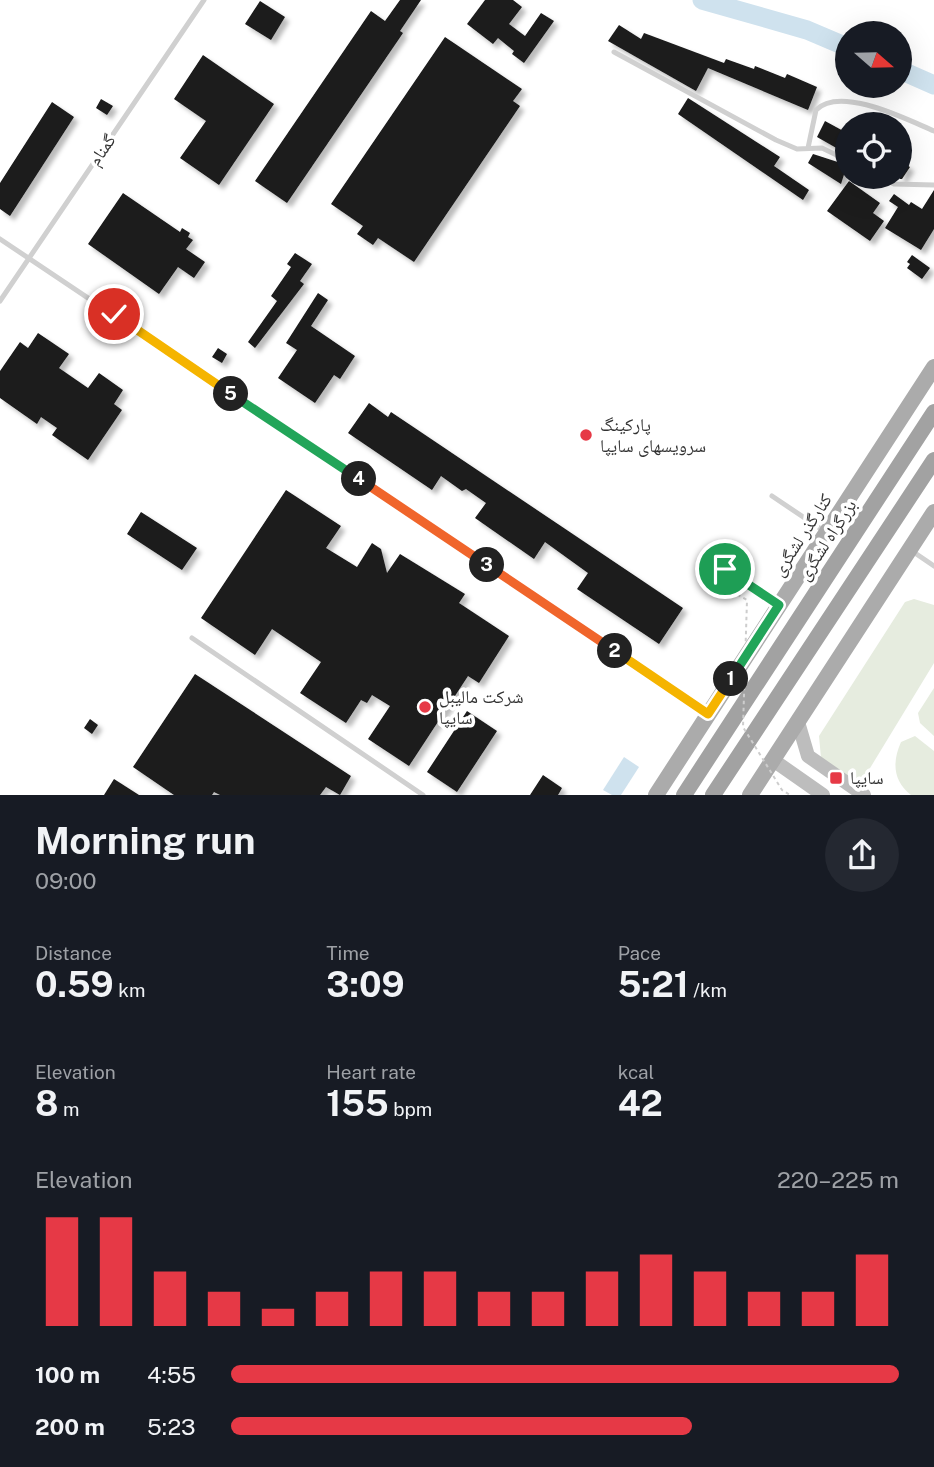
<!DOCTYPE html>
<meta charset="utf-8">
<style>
:root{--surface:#171b24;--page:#242831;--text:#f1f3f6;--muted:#9ea1a6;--accent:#e63946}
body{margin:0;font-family:"Public Sans","Noto Naskh Arabic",sans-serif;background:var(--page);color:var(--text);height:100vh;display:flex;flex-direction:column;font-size:26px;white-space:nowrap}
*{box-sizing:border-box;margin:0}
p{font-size:23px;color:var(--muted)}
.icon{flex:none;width:38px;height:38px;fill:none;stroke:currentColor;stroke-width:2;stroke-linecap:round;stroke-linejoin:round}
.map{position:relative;height:795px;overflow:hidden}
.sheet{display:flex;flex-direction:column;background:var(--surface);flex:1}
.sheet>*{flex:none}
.needle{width:46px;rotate:110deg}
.buttons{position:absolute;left:835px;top:21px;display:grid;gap:14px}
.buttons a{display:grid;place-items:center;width:77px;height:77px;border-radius:50%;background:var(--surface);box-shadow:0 7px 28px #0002;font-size:35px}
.pin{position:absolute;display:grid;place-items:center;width:60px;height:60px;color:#fff;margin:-30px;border:4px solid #fff;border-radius:50%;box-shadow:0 2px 7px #0007}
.km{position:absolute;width:35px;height:35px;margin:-18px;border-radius:50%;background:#222;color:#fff;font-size:19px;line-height:35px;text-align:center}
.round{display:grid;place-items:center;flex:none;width:74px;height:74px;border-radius:37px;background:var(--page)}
.head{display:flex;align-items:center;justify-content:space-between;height:119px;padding:0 35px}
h1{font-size:38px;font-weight:700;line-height:52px}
.figures{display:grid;grid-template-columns:repeat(3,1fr);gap:10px;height:119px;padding:7px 35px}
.figures div{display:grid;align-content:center}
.figures b{font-size:35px;font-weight:700}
.figures small{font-size:19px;font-weight:400}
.figures p{font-size:19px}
.chart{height:196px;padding:14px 35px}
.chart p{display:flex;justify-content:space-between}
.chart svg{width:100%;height:126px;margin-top:7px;stroke:var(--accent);stroke-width:6}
ul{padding:0 35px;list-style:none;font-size:23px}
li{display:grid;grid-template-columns:112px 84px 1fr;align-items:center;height:52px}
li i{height:18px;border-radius:9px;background:var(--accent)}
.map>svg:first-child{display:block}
</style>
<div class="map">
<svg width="934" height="795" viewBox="0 0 934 795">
<defs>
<filter id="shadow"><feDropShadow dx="4.5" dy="4.5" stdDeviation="2" flood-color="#0004"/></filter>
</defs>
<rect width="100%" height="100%" fill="#fff"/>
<path fill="#e6ecdf" d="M914 599 934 605V663L864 778 857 783 821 758 819 736 905 602Z
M934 688V736L920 723 918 713Z
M915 736 934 751V795H911C893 781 892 762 901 742Z"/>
<path fill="#cfe2ee" d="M624 757 639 767 621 795H612L603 790Z"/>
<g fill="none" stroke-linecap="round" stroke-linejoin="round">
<path stroke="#cfe2ee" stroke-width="19" d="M702 0 807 30 847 47
M900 70 934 85"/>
</g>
<path fill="#1a1a1a" filter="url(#shadow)" d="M400 0H421L400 31 403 33 287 203 255 181 371 11 385 21Z
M485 0H513L522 7 509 24 525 36 541 13 554 21 524 63 512 54 514 51 498 38 493 44 467 24Z
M260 1 285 17 271 40 245 24Z
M619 25 641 39 644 33 724 63 726 59 754 69 755 66 785 78 787 74 817 87 808 110 708 68 696 91 608 41Z
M445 37 522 89 513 101 520 106 414 262 378 238 373 245 357 234 363 226 331 204Z
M203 55 274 104 219 185 180 158 206 121 174 99Z
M688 98 780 157 774 166 809 190 803 200 678 114Z
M101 99 113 106 107 115 96 108Z
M52 102 74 117 10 216 0 209V183Z
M825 121 847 133V154L817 137Z
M813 154 847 165 841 184 808 163Z
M900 161 910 167 902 179H900Z
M849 181 880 203 873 213 884 221 870 241 827 211Z
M934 190V229L921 250 885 228 898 207 889 201 894 194 909 205 911 202 922 209Z
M123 193 180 232 182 228 190 233 188 237 193 240 186 249 205 262 194 278 178 267 159 294 88 244Z
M295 253 312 264 300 281 304 284 255 348 248 342 277 301 271 296 291 267 287 264Z
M912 255 930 268 922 279 907 268 910 264 907 262Z
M318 293 328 300 311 326 355 356 340 379 334 375 315 403 278 378 297 350 286 343Z
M38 333 69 354 59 368 88 388 99 373 123 390 114 404 122 410 88 460 52 435 57 428 41 417 37 424 0 398V371L20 342 28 348Z
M218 348 227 354 222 363 212 357Z
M369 403 388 417 391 412 683 608 659 644 577 589 588 573 545 542 534 559 475 518 486 503 466 489 462 491 441 476 432 490 348 433Z
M286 490 341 526 326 548 357 567 372 543 381 549 387 573 400 554 465 594 459 603 509 636 479 683 468 676 409 766 368 739 390 706 372 695 367 703 361 700 346 723 300 693 321 662 272 629 255 655 201 618Z
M141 512 197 548 182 570 127 534Z
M195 674 351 776 340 795 326 787 320 795H220L214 792 212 795H174L133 767Z
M467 711 497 731 457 792 427 772Z
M90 719 98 725 92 734 84 728Z
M543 775 562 788 558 795H530Z
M114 779 139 795H104Z"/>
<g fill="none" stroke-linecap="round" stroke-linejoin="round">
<path stroke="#d0d0d0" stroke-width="5" d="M614 52 776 140 797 149 822 148 847 160
M808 148 816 110C840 85 908 120 934 131
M880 177 894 184 934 185
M0 239 707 713
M0 301 204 0
M772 496 824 531
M912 551 934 566
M725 569 777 603
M192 638 423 795"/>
<path stroke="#bdbdbd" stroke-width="14" d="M798 722 808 756 864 795
M773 760 823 795"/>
<path stroke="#ababab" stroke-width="16" d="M656 795 934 367
M750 795 934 512"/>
<path stroke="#a2a2a2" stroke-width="16" d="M684 795 934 412
M713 795 934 460"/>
<path stroke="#cdcdcd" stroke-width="2" stroke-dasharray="3.5 3.5" stroke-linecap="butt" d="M719 584 747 600 743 727 782 790 790 795"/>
</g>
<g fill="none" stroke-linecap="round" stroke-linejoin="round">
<defs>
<path id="split-1" d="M725 569 779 605 731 679"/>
<path id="split-2" d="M615 651 708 714 731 679"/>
<path id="split-3" d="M487 565 615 651"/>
<path id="split-4" d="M359 479 487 565"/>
<path id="split-5" d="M231 394 359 479"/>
<path id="split-6" d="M114 314 231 394"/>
</defs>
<use href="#split-1" stroke="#fff" stroke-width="14"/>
<use href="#split-2" stroke="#fff" stroke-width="14"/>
<use href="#split-3" stroke="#fff" stroke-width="14"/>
<use href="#split-4" stroke="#fff" stroke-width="14"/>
<use href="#split-5" stroke="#fff" stroke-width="14"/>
<use href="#split-6" stroke="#fff" stroke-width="14"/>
<use href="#split-1" stroke="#22a559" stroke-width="9"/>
<use href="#split-2" stroke="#f5b400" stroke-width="9"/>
<use href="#split-3" stroke="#f0652b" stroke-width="9"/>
<use href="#split-4" stroke="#f0652b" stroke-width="9"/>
<use href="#split-5" stroke="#22a559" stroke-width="9"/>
<use href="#split-6" stroke="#f5b400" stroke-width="9"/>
</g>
<g fill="#e63946" stroke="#fff" stroke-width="2.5">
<circle cx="586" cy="435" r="7"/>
<circle cx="425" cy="707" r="7"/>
<rect x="829" y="771" width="14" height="14" rx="3.5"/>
</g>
<g text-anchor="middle" stroke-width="7" stroke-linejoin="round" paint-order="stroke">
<g font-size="18" fill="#333" stroke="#fff">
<text transform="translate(102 150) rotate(-56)" y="6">گمنام</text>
<text transform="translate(802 535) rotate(-57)" y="6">کنارگذر لشگری</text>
<text transform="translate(827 540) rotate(-57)" y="6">بزرگراه لشگری</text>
</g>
<g font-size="18" fill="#333" stroke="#fff" text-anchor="start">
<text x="600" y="431">پارکینگ<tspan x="600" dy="21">سرویسهای سایپا</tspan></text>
<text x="439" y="703">شرکت مالیبل<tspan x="439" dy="21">سایپا</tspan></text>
<text x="850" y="784">سایپا</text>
</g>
</g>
</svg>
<div class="buttons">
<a><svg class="needle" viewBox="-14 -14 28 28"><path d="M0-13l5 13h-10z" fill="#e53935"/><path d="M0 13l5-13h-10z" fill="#9ea1a6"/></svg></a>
<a><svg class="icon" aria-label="locate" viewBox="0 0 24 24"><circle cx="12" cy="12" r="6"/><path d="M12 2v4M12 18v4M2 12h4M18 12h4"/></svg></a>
</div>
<div class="pin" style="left:725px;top:569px;background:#1e9e55"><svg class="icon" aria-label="arrive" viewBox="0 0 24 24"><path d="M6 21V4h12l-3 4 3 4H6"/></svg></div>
<div class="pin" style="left:114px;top:314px;background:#d93025"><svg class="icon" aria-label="check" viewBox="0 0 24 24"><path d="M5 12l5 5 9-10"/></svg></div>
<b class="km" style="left:731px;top:679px">1</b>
<b class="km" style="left:615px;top:651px">2</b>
<b class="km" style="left:487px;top:565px">3</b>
<b class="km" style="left:359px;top:479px">4</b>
<b class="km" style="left:231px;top:394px">5</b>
</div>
<section class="sheet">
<div class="head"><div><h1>Morning run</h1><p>09:00</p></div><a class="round"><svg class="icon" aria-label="share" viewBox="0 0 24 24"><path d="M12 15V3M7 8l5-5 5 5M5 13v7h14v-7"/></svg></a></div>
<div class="figures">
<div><p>Distance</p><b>0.59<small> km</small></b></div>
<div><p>Time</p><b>3:09</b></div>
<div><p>Pace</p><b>5:21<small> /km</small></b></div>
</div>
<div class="figures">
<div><p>Elevation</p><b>8<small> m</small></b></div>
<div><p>Heart rate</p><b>155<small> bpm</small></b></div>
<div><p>kcal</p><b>42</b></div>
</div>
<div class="chart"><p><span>Elevation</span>220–225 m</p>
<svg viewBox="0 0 160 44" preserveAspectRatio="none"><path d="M5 44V6M15 44V6M25 44V25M35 44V32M45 44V38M55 44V32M65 44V25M75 44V25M85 44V32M95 44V32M105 44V25M115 44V19M125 44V25M135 44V32M145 44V32M155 44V19"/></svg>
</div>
<ul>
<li><b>100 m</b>4:55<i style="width:100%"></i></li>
<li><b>200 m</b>5:23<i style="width:69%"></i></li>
</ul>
</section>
